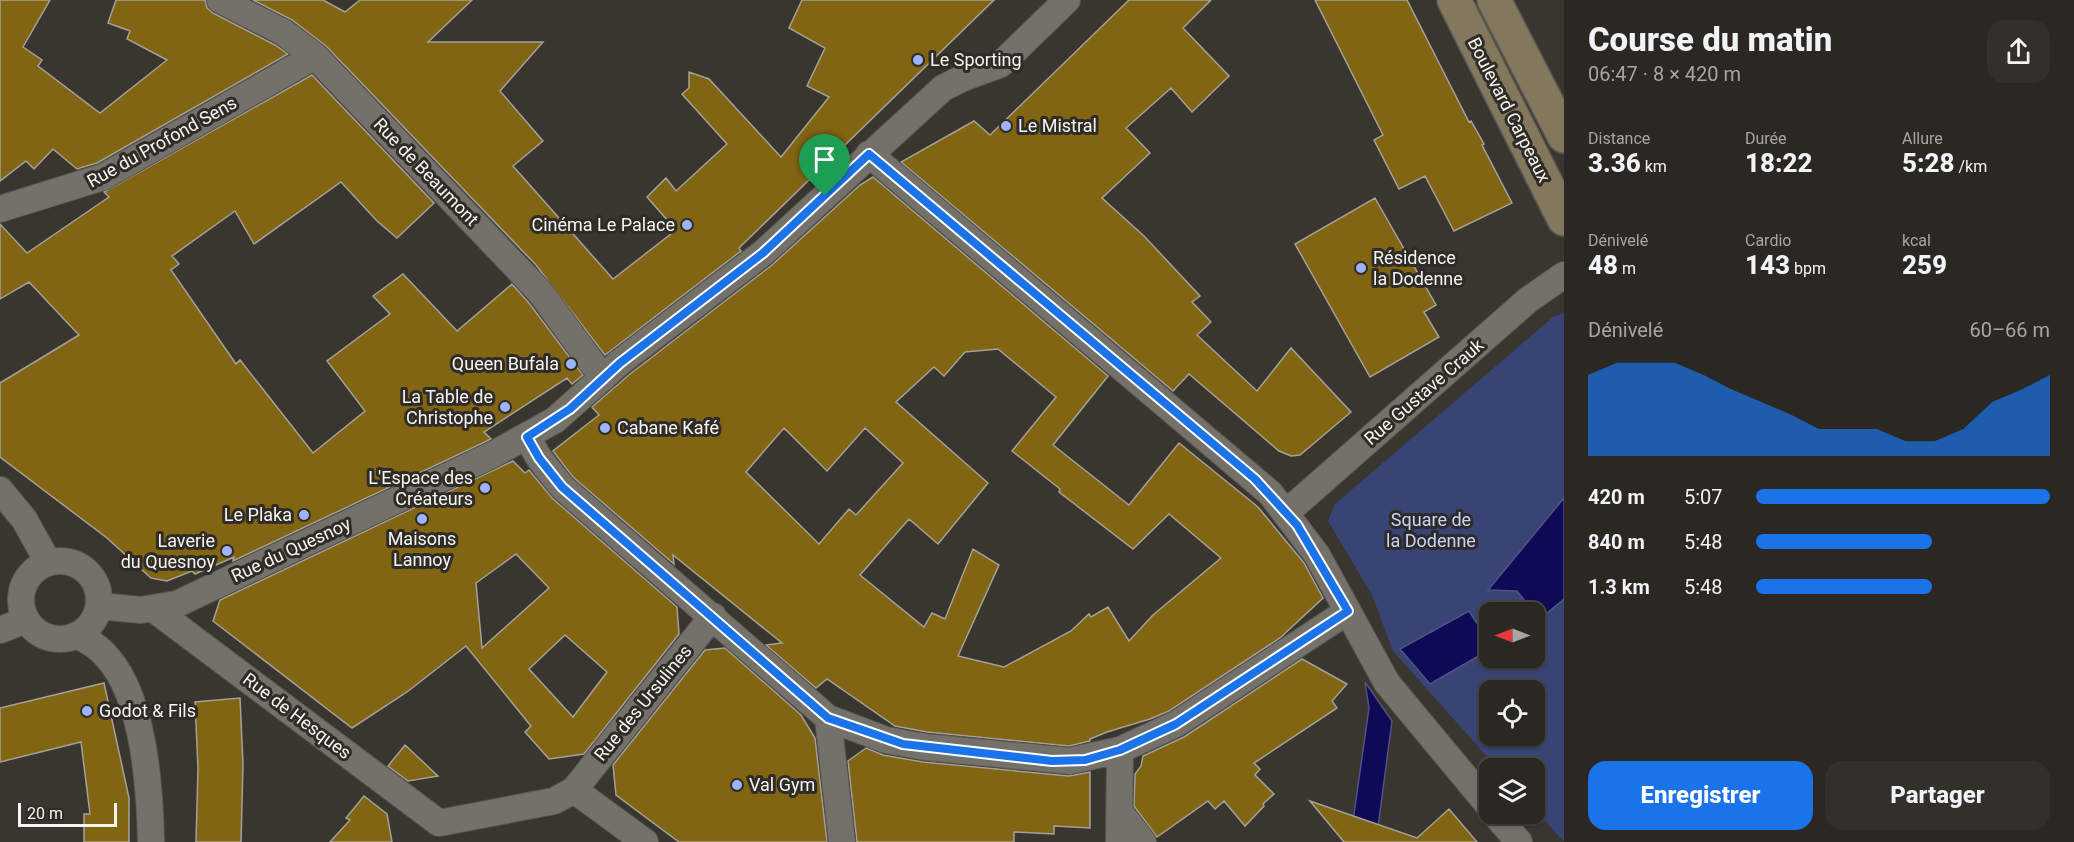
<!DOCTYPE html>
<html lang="fr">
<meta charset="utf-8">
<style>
:root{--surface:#2b2824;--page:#33302c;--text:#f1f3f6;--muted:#a6a6a6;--line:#474441;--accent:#1a73e8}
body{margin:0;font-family:Roboto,sans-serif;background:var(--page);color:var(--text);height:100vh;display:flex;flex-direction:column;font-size:22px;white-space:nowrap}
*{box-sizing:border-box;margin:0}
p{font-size:20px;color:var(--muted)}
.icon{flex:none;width:33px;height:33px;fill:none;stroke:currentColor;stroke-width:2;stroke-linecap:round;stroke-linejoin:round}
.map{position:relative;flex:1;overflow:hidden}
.details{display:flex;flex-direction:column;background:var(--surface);width:510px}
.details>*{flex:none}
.needle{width:39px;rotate:270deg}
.fabs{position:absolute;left:1479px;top:602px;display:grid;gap:12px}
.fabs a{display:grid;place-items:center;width:66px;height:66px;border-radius:12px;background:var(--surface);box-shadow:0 2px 4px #0004,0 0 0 2px var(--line);font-size:30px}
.scale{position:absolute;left:18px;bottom:15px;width:99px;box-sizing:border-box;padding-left:6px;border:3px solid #f6f4f1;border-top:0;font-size:16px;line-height:21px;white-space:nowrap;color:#f6f4f1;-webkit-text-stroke:4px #2f2c27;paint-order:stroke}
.pin{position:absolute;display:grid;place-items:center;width:51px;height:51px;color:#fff;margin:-62px -26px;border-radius:50% 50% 50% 0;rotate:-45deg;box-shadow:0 0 6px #0007}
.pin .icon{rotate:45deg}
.round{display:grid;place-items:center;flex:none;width:63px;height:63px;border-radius:18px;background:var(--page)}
.overview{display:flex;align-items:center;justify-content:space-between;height:102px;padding:0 24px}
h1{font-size:33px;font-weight:800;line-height:45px}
.metrics{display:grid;grid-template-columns:repeat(3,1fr);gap:9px;height:102px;padding:6px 24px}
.metrics div{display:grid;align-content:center}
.metrics b{font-size:26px;font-weight:800}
.metrics small{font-size:16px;font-weight:400}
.metrics p{font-size:16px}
.chart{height:168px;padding:12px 24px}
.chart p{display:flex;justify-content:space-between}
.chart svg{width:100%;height:108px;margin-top:6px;fill:var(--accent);opacity:.7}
.action{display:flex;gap:12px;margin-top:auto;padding:12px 24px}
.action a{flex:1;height:69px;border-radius:18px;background:var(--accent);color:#fff;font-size:24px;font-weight:800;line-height:69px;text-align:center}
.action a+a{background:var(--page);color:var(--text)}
ul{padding:0 24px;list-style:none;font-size:20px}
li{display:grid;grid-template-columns:96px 72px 1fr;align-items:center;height:45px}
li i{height:15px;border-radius:8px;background:var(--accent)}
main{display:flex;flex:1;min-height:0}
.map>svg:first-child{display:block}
</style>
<main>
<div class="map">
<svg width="1564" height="842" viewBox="0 0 1564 842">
<rect width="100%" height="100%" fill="#393630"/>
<path fill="#384473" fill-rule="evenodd" d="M1564 313V842L1535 810 1534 768H1497L1393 651 1372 595 1328 521 1335 504 1553 317ZM1490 612H1534V657H1490ZM1490 690H1534V735H1490Z"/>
<path fill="#0e0b56" stroke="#545184" stroke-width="1.5" d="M1564 498V599L1535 623 1534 612 1517 591 1488 590Z
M1469 611 1489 642V650L1430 684 1400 649Z
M1365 682 1392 721 1376 842H1350L1369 708Z"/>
<path fill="#826512" stroke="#a4a19a" stroke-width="1.5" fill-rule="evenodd" d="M0 0H50L23 47 42 60 38 66 100 113 167 60 127 39 130 31 108 23 116 0H205L207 8 213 13 275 45 288 54 97 163 77 169 53 149 34 169 26 161 0 181Z
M253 0H323L345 12 360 0H472L428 42H543L500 91 543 141 513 166 613 279 676 230 647 197 666 178 676 191 727 144 682 94 689 88V72L709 79 781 157 829 97 807 86 825 48 789 28 802 0H994L739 248 741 251 605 355 536 265 326 46 292 20Z
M1129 0H1211L1183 28 1229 76 1192 112 1171 88 1126 128 1150 153 1102 198 1144 236 1200 296 1192 302 1211 322 1197 335 1257 391 1291 348 1351 412 1300 455 1291 456 1279 451 1189 374 1173 391 901 162 974 121 990 135Z
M1315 0H1407L1469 122 1471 121 1484 144 1482 145 1512 203 1454 231 1425 176 1399 189 1374 140 1383 135Z
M312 75 434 203 397 238 377 221 341 182 254 244 235 211 172 256 179 264 171 270 236 364 240 360 313 453 365 411 327 361 390 314 373 296 403 274 457 331 512 284 529 303 583 375 572 384 567 378 484 432 491 439 485 442 233 561 234 557 195 574 192 571 167 581 151 578 107 538 0 457V383L79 335 29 282 0 299V224L27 253 109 197 104 192Z
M873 177 1108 376 1053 445 1129 505 1179 443 1258 507 1304 563 1323 598 1280 638 1169 711 1150 719 1107 732 1090 739V741L1069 746 927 732 895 726 827 679 816 688 766 645 782 643 673 555 674 564 573 477 553 451 599 415 592 407 630 374 772 265 860 185ZM998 349 1056 397 1012 451 1060 489 1059 492 1133 549 1169 514 1221 558 1153 615 1129 641 1108 607 1091 617 1089 614 1071 631 1004 667 958 656 999 565 973 549 945 619 932 613 924 627 860 575 909 519 938 544 988 483 896 402 934 367 944 376 965 352ZM784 428 827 471 865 428 903 463 856 515 849 509 819 544 746 472Z
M1375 198 1436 305 1424 312 1439 337 1370 377 1295 244Z
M513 461 525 473 529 470 552 498 677 607 679 634 584 754 549 759 525 732 531 726 466 646 407 692 352 728 213 621 220 600ZM516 554 549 588 482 648 476 583ZM565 635 607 672 573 717 529 669Z
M725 648 801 715 815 738 827 842H679L616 795 613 765 705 650Z
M1302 659 1347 684 1332 701 1337 708 1254 763 1260 769 1255 775 1274 794 1263 804 1264 806 1245 826 1224 801 1215 809 1208 801 1157 837 1134 806 1135 774 1141 766 1143 756 1184 737Z
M104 683 129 798V842H84V814H90L81 742 0 762V708Z
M240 698 243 764 241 842H196L198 768 195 702Z
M405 745 438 776 408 781 388 766Z
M866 748 883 755 923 762 1069 776 1090 772V828L1054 826V834L1014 832V842H857L848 761Z
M364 796 387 814 392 842H330L350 820 346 818Z
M1310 801 1417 838 1449 809 1477 842H1344Z"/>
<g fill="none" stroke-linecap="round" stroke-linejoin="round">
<defs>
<path id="minor" d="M220 0 283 32 315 56 541 293 603 378
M869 154 1270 493 1317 555 1387 683 1490 807
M0 209 103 177 315 56
M527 437 539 458 562 487 828 718 886 740 925 747 1070 761 1120 750 1176 724 1348 611
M0 490 24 519 48 562
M1287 512 1528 300 1564 275
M21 600a39 39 0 1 1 78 0a39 39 0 1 1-78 0Z
M99 606 141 610 177 604 492 455 555 420 620 362 763 253 943 88 963 78 1001 64 1067 0
M155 610 439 823
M0 630 26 620
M77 635C88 641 99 647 107 657 144 697 150 789 151 842
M828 718 842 842
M574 790 645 842
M1120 812 1143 842
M1494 813 1519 842
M439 823 554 801 574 790 713 616
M1119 842 1120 750"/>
<path id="secondary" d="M1454 0 1564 219
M1494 0 1564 136"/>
</defs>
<use href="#minor" stroke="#585650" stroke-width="28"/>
<use href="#secondary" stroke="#585650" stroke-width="36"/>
<use href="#minor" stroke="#74716a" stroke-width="26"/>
<use href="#secondary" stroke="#83785d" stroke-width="33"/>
</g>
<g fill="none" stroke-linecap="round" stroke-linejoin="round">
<defs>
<path id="route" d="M869 154 1255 479 1297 525 1348 611 1176 724 1120 750 1085 760 1052 761 903 744 828 718 562 487 539 458 527 437 570 409 620 363 763 253Z"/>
</defs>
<use href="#route" stroke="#fff" stroke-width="12"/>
<use href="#route" stroke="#1a73e8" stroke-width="8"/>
</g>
<g fill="#9fb3fd" stroke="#2f2c27" stroke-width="2">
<circle cx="918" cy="60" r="6"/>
<circle cx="1006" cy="126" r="6"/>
<circle cx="687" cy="225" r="6"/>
<circle cx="1361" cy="268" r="6"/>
<circle cx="571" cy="364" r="6"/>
<circle cx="505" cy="407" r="6"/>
<circle cx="605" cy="428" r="6"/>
<circle cx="485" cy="488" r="6"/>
<circle cx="304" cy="515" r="6"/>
<circle cx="422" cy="519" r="6"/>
<circle cx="227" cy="551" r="6"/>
<circle cx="87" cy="711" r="6"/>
<circle cx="737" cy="785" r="6"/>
</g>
<g text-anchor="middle" stroke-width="6" stroke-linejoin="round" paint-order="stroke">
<g font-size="18" fill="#f6f4f1" stroke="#2f2c27" text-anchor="start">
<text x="930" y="66">Le Sporting</text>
<text x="1018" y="132">Le Mistral</text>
<text x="675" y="231" text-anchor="end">Cinéma Le Palace</text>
<text x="1373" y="264">Résidence<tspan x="1373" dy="21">la Dodenne</tspan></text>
<text x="559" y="370" text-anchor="end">Queen Bufala</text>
<text x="493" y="403" text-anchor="end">La Table de<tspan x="493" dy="21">Christophe</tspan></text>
<text x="617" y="434">Cabane Kafé</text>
<text x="473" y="484" text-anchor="end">L'Espace des<tspan x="473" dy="21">Créateurs</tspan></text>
<text x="292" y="521" text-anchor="end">Le Plaka</text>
<text x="422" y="545" text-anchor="middle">Maisons<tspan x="422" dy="21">Lannoy</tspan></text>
<text x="215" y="547" text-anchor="end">Laverie<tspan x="215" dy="21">du Quesnoy</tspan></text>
<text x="99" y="717">Godot &amp; Fils</text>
<text x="749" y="791">Val Gym</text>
</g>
<g font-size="18" fill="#f6f4f1" stroke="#2f2c27">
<text transform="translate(1509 110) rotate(63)" y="6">Boulevard Carpeaux</text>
<text transform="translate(162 142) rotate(-29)" y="6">Rue du Profond Sens</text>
<text transform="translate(426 172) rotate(46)" y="6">Rue de Beaumont</text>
<text transform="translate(1424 392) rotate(-41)" y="6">Rue Gustave Crauk</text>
<text transform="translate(291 550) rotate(-25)" y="6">Rue du Quesnoy</text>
<text transform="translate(643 703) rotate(-51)" y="6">Rue des Ursulines</text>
<text transform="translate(297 716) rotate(37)" y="6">Rue de Hesques</text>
</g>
<g font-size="18" fill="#c6d3ff" stroke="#2f2c27">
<text x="1431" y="526">Square de<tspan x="1431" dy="21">la Dodenne</tspan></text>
</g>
</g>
</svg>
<div class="fabs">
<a><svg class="needle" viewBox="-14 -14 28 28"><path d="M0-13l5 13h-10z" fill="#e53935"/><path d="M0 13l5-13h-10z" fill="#a6a6a6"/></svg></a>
<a><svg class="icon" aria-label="locate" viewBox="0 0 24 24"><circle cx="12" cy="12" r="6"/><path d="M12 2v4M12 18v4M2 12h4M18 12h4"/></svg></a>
<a><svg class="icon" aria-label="layers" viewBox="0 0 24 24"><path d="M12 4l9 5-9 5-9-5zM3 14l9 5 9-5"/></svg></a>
</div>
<div class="scale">20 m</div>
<div class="pin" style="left:825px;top:196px;background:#1e9e55"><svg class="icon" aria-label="arrive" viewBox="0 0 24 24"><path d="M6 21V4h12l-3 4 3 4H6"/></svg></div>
</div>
<section class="details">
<div class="overview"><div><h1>Course du matin</h1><p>06:47 · 8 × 420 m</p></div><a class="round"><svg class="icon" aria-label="share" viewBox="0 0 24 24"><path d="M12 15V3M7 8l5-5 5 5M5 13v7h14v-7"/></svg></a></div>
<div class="metrics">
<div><p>Distance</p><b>3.36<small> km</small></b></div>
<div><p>Durée</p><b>18:22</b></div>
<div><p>Allure</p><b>5:28<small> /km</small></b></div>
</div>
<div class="metrics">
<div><p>Dénivelé</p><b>48<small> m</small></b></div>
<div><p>Cardio</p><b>143<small> bpm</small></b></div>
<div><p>kcal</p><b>259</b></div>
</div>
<div class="chart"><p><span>Dénivelé</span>60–66 m</p>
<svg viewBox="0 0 160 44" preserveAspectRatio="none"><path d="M0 44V11L10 6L20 6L30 6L40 11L50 17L60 22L70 27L80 33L90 33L100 33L110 38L120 38L130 33L140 22L150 17L160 11V44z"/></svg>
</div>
<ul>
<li><b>420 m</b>5:07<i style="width:100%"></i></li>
<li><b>840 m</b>5:48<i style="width:60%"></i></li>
<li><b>1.3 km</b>5:48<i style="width:60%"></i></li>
</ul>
<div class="action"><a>Enregistrer</a><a>Partager</a></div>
</section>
</main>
